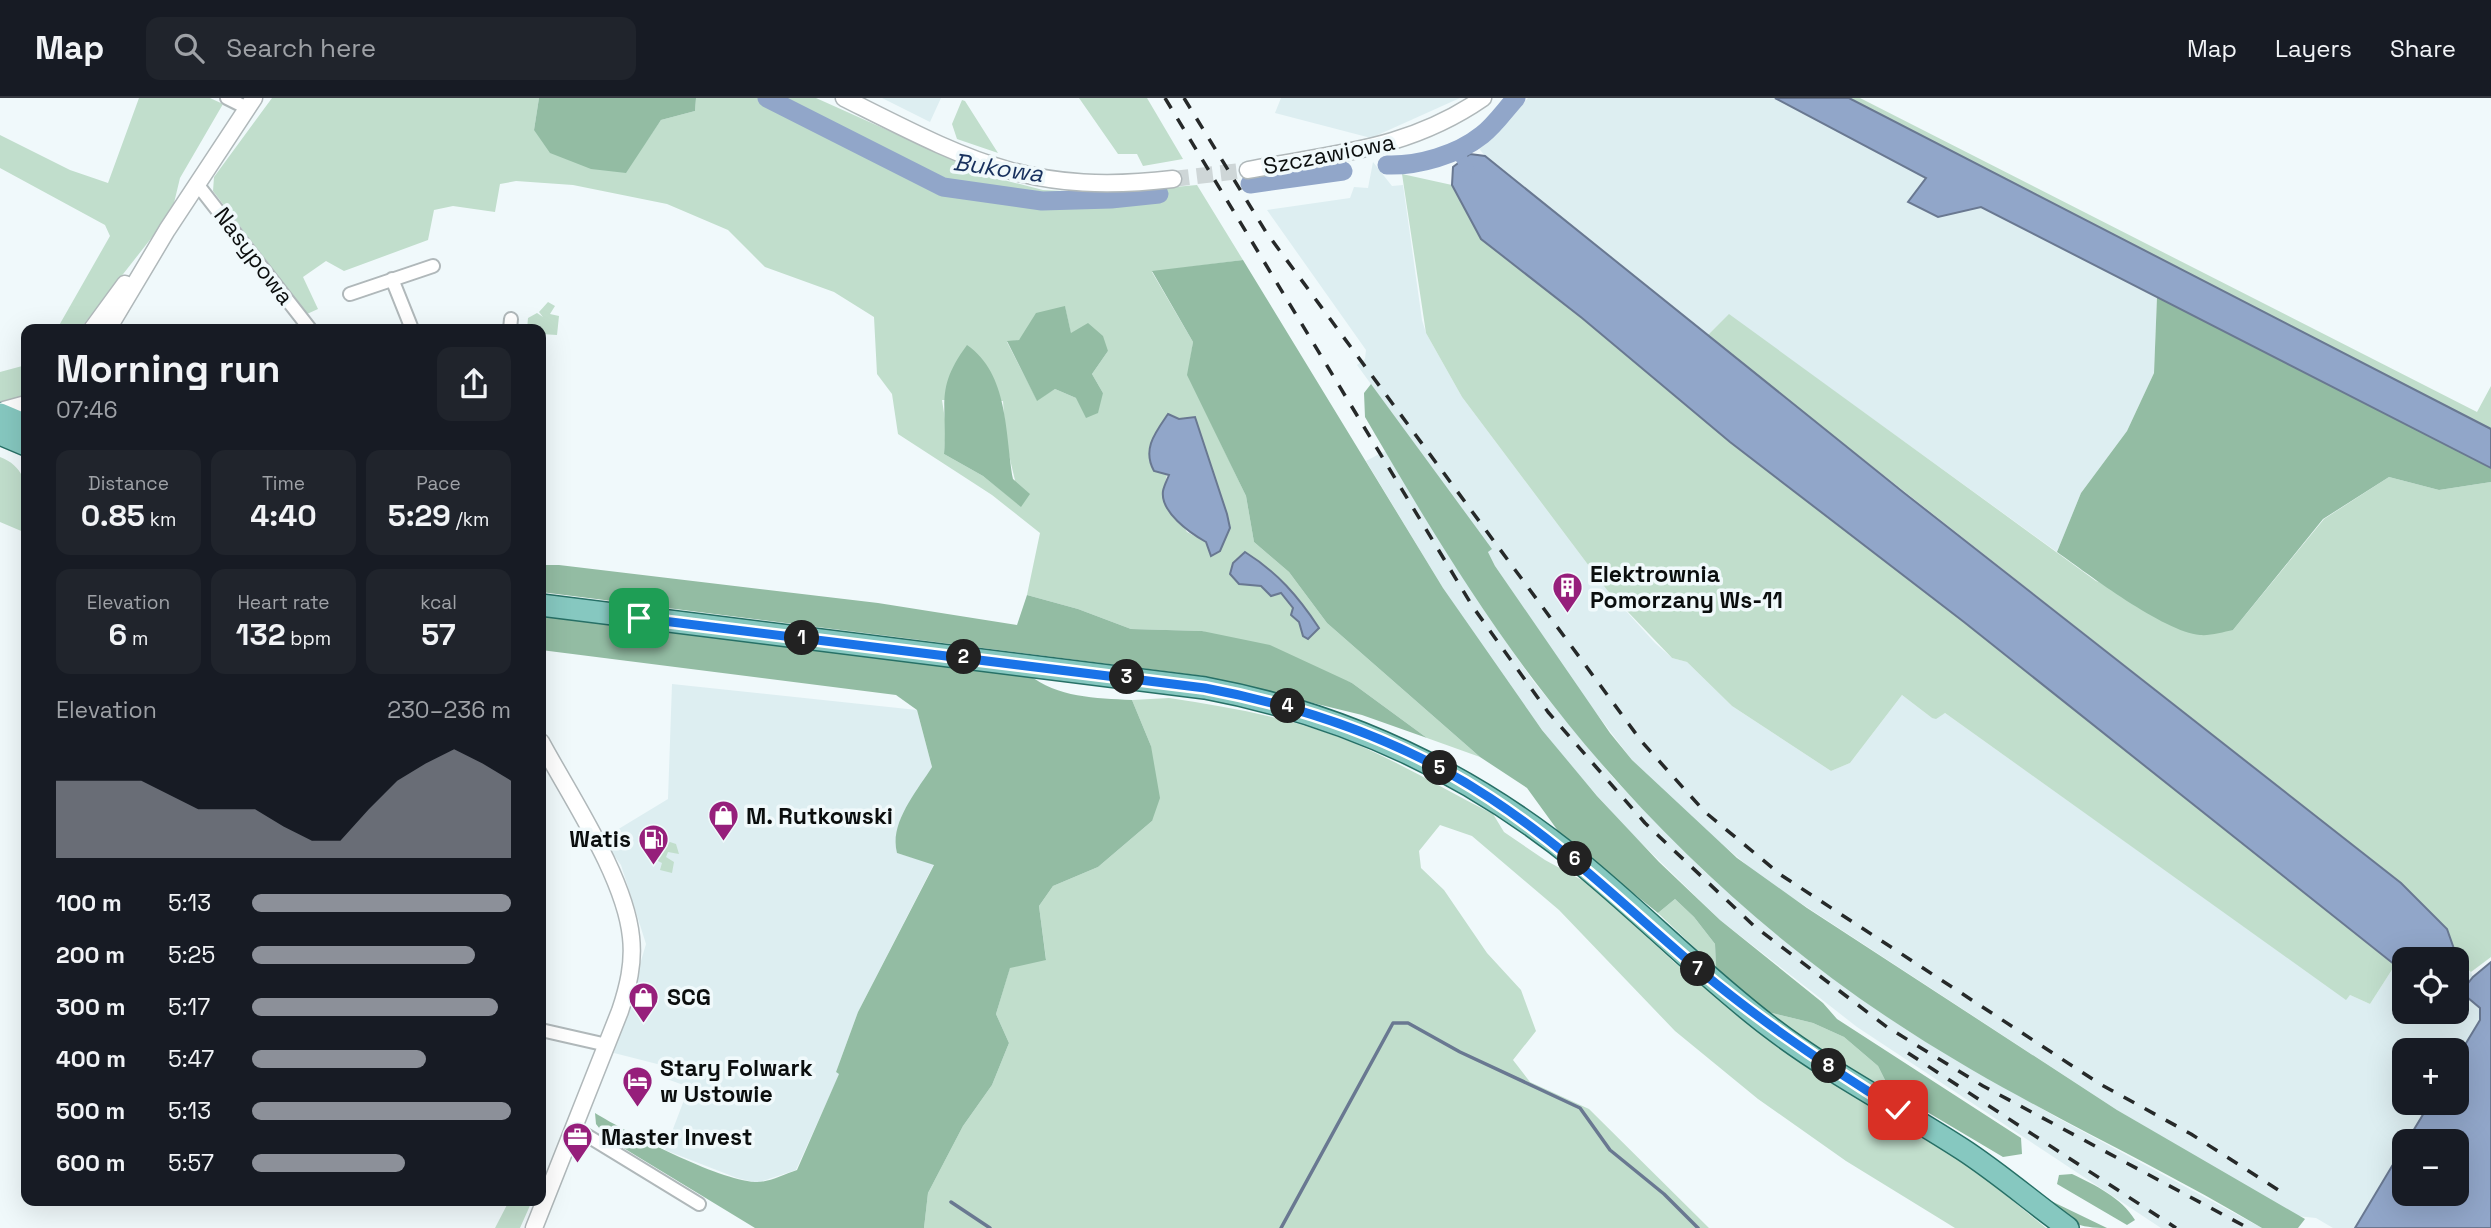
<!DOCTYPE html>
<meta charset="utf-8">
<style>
:root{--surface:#171b24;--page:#20242c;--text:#f1f3f6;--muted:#9ea1a6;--line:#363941;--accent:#8c9099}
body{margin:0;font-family:"Space Grotesk",sans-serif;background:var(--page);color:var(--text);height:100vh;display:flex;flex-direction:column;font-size:26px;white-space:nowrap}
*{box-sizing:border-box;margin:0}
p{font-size:23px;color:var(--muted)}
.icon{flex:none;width:38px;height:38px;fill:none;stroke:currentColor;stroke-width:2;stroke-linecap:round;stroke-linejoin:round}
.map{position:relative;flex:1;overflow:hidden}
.drawer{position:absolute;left:21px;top:226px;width:525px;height:882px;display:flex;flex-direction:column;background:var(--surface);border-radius:14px;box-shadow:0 7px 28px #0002}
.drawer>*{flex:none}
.buttons{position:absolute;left:2392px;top:849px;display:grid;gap:14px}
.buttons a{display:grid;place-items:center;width:77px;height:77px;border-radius:14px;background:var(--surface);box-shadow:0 7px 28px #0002;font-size:35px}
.pin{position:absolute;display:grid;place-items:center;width:60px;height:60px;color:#fff;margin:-30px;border-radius:14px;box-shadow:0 4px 10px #0006}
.km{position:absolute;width:35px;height:35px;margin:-18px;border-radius:50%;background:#222;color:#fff;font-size:19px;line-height:35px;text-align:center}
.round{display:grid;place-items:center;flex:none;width:74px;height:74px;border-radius:14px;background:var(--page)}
.head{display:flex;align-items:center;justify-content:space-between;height:119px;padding:0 35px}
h1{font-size:38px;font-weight:600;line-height:52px}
.figures{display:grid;grid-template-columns:repeat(3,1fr);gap:10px;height:119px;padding:7px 35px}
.figures div{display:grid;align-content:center;border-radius:14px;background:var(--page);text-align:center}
.figures b{font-size:30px;font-weight:600}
.figures small{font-size:19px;font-weight:400}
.figures p{font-size:19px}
.chart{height:196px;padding:14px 35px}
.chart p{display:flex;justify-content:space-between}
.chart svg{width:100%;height:126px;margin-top:7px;fill:var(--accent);opacity:.7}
ul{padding:0 35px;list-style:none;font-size:23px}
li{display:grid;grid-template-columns:112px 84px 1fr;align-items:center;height:52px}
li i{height:18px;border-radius:9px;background:var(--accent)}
header{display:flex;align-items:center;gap:42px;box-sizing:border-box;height:98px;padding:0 35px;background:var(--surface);border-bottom:2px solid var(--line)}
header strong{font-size:33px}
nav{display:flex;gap:38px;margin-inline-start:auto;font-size:24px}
.search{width:490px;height:63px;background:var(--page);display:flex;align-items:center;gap:18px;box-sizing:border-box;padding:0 24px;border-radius:14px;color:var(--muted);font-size:26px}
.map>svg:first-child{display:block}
</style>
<header>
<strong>Map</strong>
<div class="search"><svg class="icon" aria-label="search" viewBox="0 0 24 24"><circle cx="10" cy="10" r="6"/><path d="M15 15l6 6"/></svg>Search here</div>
<nav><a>Map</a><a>Layers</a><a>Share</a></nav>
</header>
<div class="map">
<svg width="2491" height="1130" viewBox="0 0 2491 1130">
<rect width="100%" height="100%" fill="#f0f9fb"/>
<path fill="#ddeef1" d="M882 0H941L930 24Z
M1281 0H1460L1371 40 1275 15Z
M1528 0H1775L1927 80 1908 104 1938 119 1981 109 2157 199 2154 275 2127 333 2081 395 2057 454 1729 217 1707 238 1485 58 1477 48 1509 23Z
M1373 64 1392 88 1403 87 1422 222 1426 235 1462 299 1607 492 1655 545 1672 560 1687 564 1732 608 1831 673 1850 665 1902 597 1932 620 1945 615 2346 901 2350 897 2370 906 2395 867 2404 871V914H2457V867L2471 874 2473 879 2462 894 2480 910V922L2457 960V952H2404V1004L2430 1005 2355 1130H2333L2316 1120 2296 1118 2117 1012 1761 779 1697 725 1632 662 1581 595 1495 468 1488 454 1491 451 1357 267 1365 261 1366 252 1267 112 1350 100 1354 89 1368 90Z
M1385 353 1485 514 1534 584 1615 682 1706 775 1803 858 1908 933 2056 1019 2262 1130H2161L1857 929 1720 822 1627 731 1569 666 1515 597 1443 490 1366 363Z
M672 586 917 612 932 669 901 719 897 755 934 766 858 914 836 974 840 975 796 1072 757 1085 737 1080 665 1052 689 989 664 980 665 968 614 955 646 846 621 767 602 741 668 701Z"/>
<path fill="#c1decc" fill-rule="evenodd" d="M139 0H210L223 6 180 80 174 105 160 129 80 231H57L110 138 105 127 0 70V37L70 72 108 85Z
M272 0H539L534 32 646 44 661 22 695 13 696 0H816L992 79 1043 92 1109 95 1197 87 1243 162 1152 174 1193 244 1188 277 1246 398 1254 444 1289 474 1327 525 1480 659 1427 640 1352 585 1202 533 1131 531 1078 511 1027 497 1040 435 992 397 898 336 892 296 877 276 874 219 834 194 765 169 728 132 667 106 573 87 516 83 500 86 495 114 453 108 434 112 428 142 344 173 326 163 303 179 318 211 307 216 213 93 214 79ZM1065 209 1071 236 1108 253 1092 276 1103 295 1076 300 1055 291 1037 302 1007 244 1019 242ZM942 302 1003 303 1006 344 1021 408 983 378 944 356 946 328ZM1195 319 1209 369 1206 444 1187 434 1163 395 1179 321Z
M1079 0H1147L1183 61 1143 68 1137 56H1118Z
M1849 0H1860L2477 314 2491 288V331Z
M962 2 965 3 998 55 957 41 952 26Z
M1402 76 1452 87 1481 141 1582 220 1730 344 1964 524 2395 867 2370 906 2350 897 2346 902 1945 615 1936 621 1932 620 1902 597 1850 665 1831 673 1732 608 1687 564 1672 560 1607 492 1462 299 1426 235Z
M548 204 555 208 550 216 559 218 557 237 541 236V231H527L528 220 537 215 543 219 539 214Z
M1729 216 2096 483 2233 532 2324 421 2389 379 2439 392 2491 384V859L2471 874 2459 865 2447 831 2401 785 1707 238Z
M26 267V299L0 306V274Z
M0 359C34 372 26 404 26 435L0 424Z
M1169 600C1242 611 1314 624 1380 657 1418 675 1455 697 1493 716L1504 734 1545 762 1589 786 1674 864 1775 947 1962 1061 2046 1130H1955L1846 1063 1758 1001 1675 933 1559 812 1472 738 1440 727 1419 753 1421 770 1444 792 1487 855 1521 892 1536 933 1513 962 1530 984 1589 1011 1709 1130H924L928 1095 963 1028 992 987 1009 945 996 916 1010 869 1046 861 1039 808 1053 788 1098 769 1152 723 1151 648 1132 602Z
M670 744 676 746 679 756 668 754 666 759 674 764 672 775 660 772 662 765 646 757Z
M1675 801 1694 819 1715 846 1716 870 1658 815Z
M1768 914 1813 925 1844 939 1878 968 1887 986 1912 1005C1859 987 1814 947 1768 914Z
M509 1103H532L520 1130H495Z"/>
<path fill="#93bca3" d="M539 0H696L695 13 661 22 626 75 591 71 550 55 534 32Z
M1243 162 1443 490 1542 632 1597 698 1659 764 1720 822 1823 905 1837 921 2021 1040 2022 1056 2003 1059 1912 1005 1887 986 1878 968 1844 939 1813 925 1768 914 1716 870 1715 846 1694 819 1675 801 1658 815 1561 737 1527 690 1480 659 1327 525 1289 474 1254 444 1246 398 1187 277 1193 244 1152 173Z
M2157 199 2491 370V384L2439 392 2389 379 2323 421 2233 532C2223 534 2210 538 2200 537 2164 534 2088 476 2057 454L2081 395 2127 333 2154 275Z
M1065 208 1071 235 1088 225 1103 238 1108 253 1092 276 1103 295 1098 315 1086 320 1076 300 1055 291 1037 303 1007 243 1019 242 1036 215Z
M967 247C1009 276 1005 336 1013 381L1030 396 1021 409 983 378 944 356C948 305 934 292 967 247Z
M1371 286 1492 451 1488 454 1495 468 1610 635 1632 662 1737 760 1807 810 2117 1012 2305 1121 2298 1130H2262C2146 1061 2023 1007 1910 934 1766 842 1639 721 1536 585 1472 501 1418 410 1365 319L1364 295Z
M541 467H559L878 505 1017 527 1027 497 1078 511 1131 531 1202 533 1270 547 1352 585 1427 640 1362 617 1203 578 541 494Z
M541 518 1028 576C1058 600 1095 600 1132 602L1151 648 1160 700 1152 723 1098 769 1053 788 1039 808 1046 862 1010 870 996 916 1009 945 992 987 963 1028 928 1095 924 1130H755L607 1040 596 1026 595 1015C628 1035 718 1082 755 1084 768 1085 784 1076 797 1072L839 976 836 974 858 914 934 767 897 755C889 725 917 693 932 669L917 612 896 597 541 552Z
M2072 1076C2095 1087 2122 1100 2135 1122L2127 1127 2057 1086 2059 1077Z
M2049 1102 2107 1130C2079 1130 2066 1125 2049 1102Z"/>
<path fill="#91a6c9" stroke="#697891" stroke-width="2" d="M1775 0H1849L2491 331V370L1981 109 1938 119 1908 104 1926 80Z
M1470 56 1485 58 1903 394 2401 785 2447 831 2459 865 2457 861H2404V871L2395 867 1964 524 1730 344 1582 220 1481 141 1452 87 1453 69Z
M1168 316 1179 321 1195 319 1227 416 1230 430 1220 453 1211 458 1206 444C1190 435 1160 414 1163 393 1164 388 1167 382 1169 377L1154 373C1142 351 1155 335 1168 316Z
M1245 454C1277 474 1298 498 1319 530L1308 541 1303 538 1299 524 1291 517 1293 510 1281 495 1271 498 1261 488 1239 486 1230 476 1233 465Z
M2491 864V1130H2355L2404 1048V1096H2457V1043H2407L2430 1005 2457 1004V960L2480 922V910L2461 894 2473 879Z"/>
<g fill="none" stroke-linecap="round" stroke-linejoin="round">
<path stroke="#697891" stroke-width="3.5" d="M951 1104 990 1130
M1281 1130 1393 925H1408L1460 954 1580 1010 1610 1052 1664 1096 1698 1130"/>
<path stroke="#91a6c9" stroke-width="12" d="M1456 52 1469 72"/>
<path stroke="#91a6c9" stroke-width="19" d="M767 0 943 89 1042 103 1111 101 1159 96
M1387 67C1418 68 1457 57 1482 37 1495 27 1505 12 1516 0
M1250 86 1343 73"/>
<path stroke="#ced6d7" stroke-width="16" stroke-dasharray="16 8" stroke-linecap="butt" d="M1173 81 1248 72"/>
<defs>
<path id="minor" d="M227 0 247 10
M197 86 310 231
M392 181 412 231
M350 196 433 168
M510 231 511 221
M541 932 607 947
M573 1029 699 1106"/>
<path id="tertiary" d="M844 0C968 62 1030 98 1173 81
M1248 72C1335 55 1408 52 1483 0
M92 231 125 186
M108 231 167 132 254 0
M0 313 26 306
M534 1130 620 913C628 889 634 865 631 839 625 779 570 698 541 644"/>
<path id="primary" d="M0 316 26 327
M0 336 26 347
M541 507 1205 590C1344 616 1469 674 1579 764 1644 817 1703 878 1770 929 1830 975 1899 1010 1962 1051 1999 1075 2032 1104 2068 1130"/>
</defs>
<use href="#minor" stroke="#b0b8ba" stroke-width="16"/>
<use href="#tertiary" stroke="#b0b8ba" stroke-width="19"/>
<use href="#primary" stroke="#277066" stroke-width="24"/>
<use href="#minor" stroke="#fff" stroke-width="12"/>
<use href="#tertiary" stroke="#fff" stroke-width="16"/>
<use href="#primary" stroke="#86c8c0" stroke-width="21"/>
<path stroke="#262929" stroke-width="3.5" stroke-dasharray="12 12" stroke-linecap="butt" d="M1165 0 1473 509 1548 614 1645 725 1754 828 1887 929 1983 988 2248 1130
M1184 0 1266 134 1642 644 1705 714 1781 777 2100 986 2191 1036 2283 1095
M1908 955 2176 1130"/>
</g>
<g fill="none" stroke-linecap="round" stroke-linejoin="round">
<defs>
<path id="route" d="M639 520 1205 590C1306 609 1404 643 1490 700 1568 751 1632 815 1703 875 1764 926 1830 970 1898 1012"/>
</defs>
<use href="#route" stroke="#fff" stroke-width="14"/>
<use href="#route" stroke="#1a73e8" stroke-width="9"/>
</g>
<defs>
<symbol id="building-pin" viewBox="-11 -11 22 30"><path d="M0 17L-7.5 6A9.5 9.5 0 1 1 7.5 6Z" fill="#961f7b" stroke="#f0f9fb"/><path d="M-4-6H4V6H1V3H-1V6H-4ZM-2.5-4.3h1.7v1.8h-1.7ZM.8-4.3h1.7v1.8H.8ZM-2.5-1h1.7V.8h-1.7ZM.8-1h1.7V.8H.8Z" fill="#fff"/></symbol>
<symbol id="shop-pin" viewBox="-11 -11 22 30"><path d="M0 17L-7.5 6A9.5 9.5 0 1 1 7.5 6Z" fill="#961f7b" stroke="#f0f9fb"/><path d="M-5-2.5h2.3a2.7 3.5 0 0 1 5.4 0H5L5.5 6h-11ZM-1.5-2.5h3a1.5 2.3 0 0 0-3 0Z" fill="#fff"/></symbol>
<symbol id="fuel-pin" viewBox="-11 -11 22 30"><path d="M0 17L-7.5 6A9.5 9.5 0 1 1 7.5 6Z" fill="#961f7b" stroke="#f0f9fb"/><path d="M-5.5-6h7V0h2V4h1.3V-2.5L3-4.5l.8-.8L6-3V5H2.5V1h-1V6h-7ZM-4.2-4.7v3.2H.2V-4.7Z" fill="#fff"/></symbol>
<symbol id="hotel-pin" viewBox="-11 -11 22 30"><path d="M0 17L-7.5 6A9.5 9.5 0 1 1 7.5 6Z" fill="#961f7b" stroke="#f0f9fb"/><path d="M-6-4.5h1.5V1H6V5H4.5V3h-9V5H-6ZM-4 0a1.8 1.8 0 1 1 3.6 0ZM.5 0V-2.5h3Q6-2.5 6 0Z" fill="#fff"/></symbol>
<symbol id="office-pin" viewBox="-11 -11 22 30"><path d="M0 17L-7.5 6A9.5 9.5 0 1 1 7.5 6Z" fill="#961f7b" stroke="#f0f9fb"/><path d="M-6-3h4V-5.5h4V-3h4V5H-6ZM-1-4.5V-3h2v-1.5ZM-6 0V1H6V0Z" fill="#fff"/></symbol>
</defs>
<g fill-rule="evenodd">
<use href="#building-pin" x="1550" y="472" width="35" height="47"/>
<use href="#shop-pin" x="706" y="700" width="35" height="47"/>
<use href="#fuel-pin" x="636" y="724" width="35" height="47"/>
<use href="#shop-pin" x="626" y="882" width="35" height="47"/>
<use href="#hotel-pin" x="620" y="966" width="35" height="47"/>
<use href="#office-pin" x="560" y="1022" width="35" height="47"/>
</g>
<g text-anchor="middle" stroke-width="7" stroke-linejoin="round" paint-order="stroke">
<g font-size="23" fill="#0b0e0e" stroke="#f0f9fb">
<text transform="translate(1329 56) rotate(-11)" y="8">Szczawiowa</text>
<text transform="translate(254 158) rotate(53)" y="8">Nasypowa</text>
</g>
<g font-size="23" font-weight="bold" fill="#0b0e0e" stroke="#f0f9fb" text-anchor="start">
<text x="1590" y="484">Elektrownia<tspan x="1590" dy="26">Pomorzany Ws-11</tspan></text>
<text x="746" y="726">M. Rutkowski</text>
<text x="631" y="749" text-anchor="end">Watis</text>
<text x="667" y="907">SCG</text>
<text x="660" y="978">Stary Folwark<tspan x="660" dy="26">w Ustowie</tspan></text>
<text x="601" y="1047">Master Invest</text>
</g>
<g font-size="24" font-style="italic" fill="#17305d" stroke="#f0f9fb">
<text transform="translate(998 70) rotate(8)" y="8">Bukowa</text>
</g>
</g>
</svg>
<div class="buttons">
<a><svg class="icon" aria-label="locate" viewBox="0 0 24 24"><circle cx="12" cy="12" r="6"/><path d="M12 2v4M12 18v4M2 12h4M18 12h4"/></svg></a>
<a>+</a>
<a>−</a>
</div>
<div class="pin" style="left:639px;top:520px;background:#1e9e55"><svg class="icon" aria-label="arrive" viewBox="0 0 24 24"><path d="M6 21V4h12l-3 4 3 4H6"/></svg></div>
<div class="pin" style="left:1898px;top:1012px;background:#d93025"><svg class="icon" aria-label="check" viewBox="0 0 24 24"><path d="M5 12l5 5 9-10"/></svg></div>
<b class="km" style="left:802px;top:540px">1</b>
<b class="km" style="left:964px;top:559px">2</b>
<b class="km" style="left:1127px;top:579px">3</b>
<b class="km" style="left:1288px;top:608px">4</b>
<b class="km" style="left:1440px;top:670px">5</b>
<b class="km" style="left:1575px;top:761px">6</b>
<b class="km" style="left:1698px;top:871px">7</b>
<b class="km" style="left:1829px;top:968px">8</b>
<section class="drawer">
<div class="head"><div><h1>Morning run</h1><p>07:46</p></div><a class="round"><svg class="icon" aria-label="share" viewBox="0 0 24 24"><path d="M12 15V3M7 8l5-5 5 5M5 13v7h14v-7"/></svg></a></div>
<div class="figures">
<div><p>Distance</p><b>0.85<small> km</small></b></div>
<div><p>Time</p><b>4:40</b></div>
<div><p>Pace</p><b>5:29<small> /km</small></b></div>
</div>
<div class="figures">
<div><p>Elevation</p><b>6<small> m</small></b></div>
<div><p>Heart rate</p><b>132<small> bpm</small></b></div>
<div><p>kcal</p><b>57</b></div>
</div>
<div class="chart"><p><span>Elevation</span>230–236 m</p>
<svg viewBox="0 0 160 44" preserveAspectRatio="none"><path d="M0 44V17L10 17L20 17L30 17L40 22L50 27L60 27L70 27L80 33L90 38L100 38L110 27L120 17L130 11L140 6L150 11L160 17V44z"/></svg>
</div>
<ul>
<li><b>100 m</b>5:13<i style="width:100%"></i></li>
<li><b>200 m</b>5:25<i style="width:86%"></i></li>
<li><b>300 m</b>5:17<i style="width:95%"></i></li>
<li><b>400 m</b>5:47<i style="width:67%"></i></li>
<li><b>500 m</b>5:13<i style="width:100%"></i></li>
<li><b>600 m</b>5:57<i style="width:59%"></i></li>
</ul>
</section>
</div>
